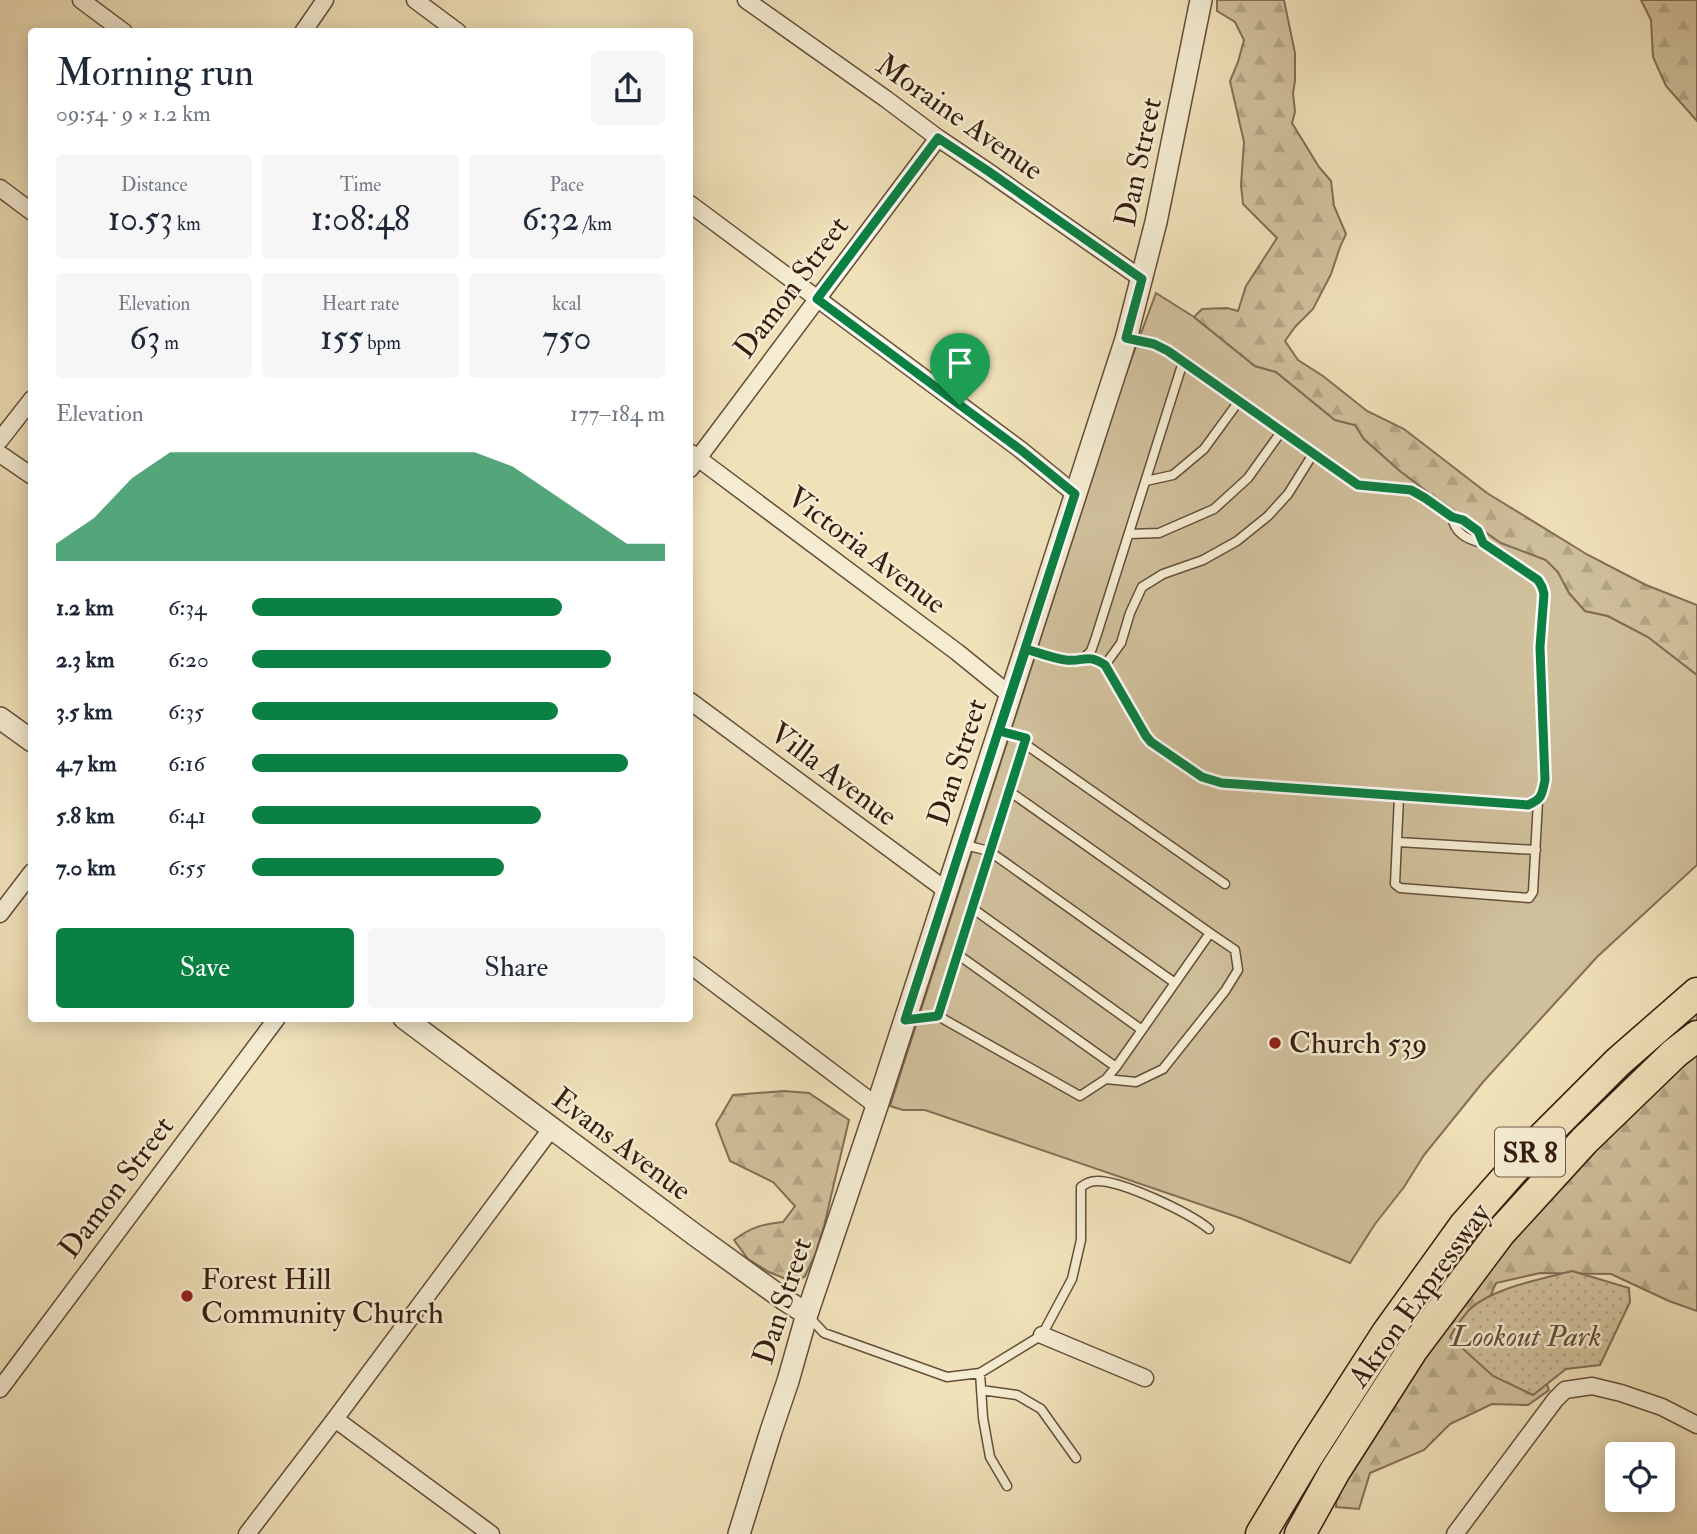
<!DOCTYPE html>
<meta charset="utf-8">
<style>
:root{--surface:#fff;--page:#f6f6f7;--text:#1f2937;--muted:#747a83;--accent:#0b8043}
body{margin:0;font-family:"IM FELL Double Pica",serif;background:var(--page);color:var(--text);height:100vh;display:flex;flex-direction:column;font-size:26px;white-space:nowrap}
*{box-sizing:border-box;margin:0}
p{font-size:23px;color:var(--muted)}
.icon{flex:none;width:38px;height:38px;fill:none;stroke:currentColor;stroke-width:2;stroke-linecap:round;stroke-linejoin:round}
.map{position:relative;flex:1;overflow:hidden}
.side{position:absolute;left:28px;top:28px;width:665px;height:994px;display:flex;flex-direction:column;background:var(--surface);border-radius:7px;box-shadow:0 4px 18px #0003}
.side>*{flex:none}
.buttons{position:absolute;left:1605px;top:1442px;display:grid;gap:14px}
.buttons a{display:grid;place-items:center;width:70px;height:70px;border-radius:7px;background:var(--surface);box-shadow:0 4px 18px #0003;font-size:35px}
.pin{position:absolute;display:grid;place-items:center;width:60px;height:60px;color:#fff;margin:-72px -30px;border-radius:50% 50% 50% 0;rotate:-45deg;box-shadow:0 0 7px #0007}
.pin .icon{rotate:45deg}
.round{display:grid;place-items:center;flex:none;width:74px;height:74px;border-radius:7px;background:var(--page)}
.head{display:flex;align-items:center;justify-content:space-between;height:119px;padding:0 28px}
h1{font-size:38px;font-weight:600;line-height:52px}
.metrics{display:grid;grid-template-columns:repeat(3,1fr);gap:10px;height:119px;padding:7px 28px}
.metrics div{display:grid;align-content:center;border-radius:7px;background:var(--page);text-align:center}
.metrics b{font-size:35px;font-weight:600}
.metrics small{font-size:19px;font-weight:400}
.metrics p{font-size:19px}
.chart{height:196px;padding:14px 28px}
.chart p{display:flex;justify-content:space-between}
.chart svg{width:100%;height:126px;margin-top:7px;fill:var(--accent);opacity:.7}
.primary-button{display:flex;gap:14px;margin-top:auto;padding:14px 28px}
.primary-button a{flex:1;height:80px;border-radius:7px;background:var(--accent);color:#fff;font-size:28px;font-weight:600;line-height:80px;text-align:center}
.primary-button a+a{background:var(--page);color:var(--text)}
ul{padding:0 28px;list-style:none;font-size:23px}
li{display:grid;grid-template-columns:112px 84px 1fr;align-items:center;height:52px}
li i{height:18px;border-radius:9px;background:var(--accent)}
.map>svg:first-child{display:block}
</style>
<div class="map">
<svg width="1697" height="1534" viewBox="0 0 1697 1534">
<defs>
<pattern id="forest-firs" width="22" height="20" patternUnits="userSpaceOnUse" patternTransform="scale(1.75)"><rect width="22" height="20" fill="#d0c09c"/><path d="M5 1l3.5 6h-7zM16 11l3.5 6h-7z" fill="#b3a585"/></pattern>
<pattern id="park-dots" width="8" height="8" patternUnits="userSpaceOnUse" patternTransform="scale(1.75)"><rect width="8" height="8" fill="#d0c09c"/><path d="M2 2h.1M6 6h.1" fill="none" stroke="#b3a585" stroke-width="1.8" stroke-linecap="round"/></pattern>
</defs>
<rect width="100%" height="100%" fill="#f0e1b9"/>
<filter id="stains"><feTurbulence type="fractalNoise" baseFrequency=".00286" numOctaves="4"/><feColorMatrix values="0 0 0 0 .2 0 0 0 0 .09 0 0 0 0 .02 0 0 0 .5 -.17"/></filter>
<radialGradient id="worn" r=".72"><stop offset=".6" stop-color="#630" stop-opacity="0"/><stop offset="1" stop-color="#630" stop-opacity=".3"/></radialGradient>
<path fill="#d0c09c" stroke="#836e56" stroke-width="2" d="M1156 293 1194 317 1255 366 1276 372 1335 420 1355 425 1364 439 1400 471 1433 496 1502 543 1546 560 1558 572 1569 593 1585 611 1608 616 1648 637 1697 675V865L1597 957 1483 1082 1424 1155 1404 1187 1375 1224 1350 1263 1240 1218 925 1110H903L890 1106 1124 379Z"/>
<path fill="url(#forest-firs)" stroke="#836e56" stroke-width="2" d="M1217 0H1284L1295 53V81L1293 93 1295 112 1292 123 1319 167 1331 181 1334 206 1346 234 1340 247 1331 274 1313 309 1295 327 1285 341 1298 360 1323 376 1367 411 1404 429 1487 493 1588 555 1646 585 1697 605V675L1648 637 1608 616 1585 611 1569 593 1558 572 1546 560 1501 543 1433 496 1400 471 1364 439 1355 425 1335 420 1276 372 1255 366 1194 317 1202 309 1227 308 1238 311 1246 286 1277 238 1243 204 1241 185 1244 142 1230 81 1238 62 1244 40 1235 22 1217 11Z
M1641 0H1697V121L1666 86 1653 57 1651 20Z
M1697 988V1311L1669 1301 1611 1274 1540 1273 1496 1283 1482 1315 1541 1367 1549 1390 1528 1405 1492 1404 1450 1424 1424 1450 1370 1473 1359 1509 1336 1507 1339 1480 1490 1234 1567 1128Z
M784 1091 809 1093 849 1120 824 1226 815 1255 805 1276 796 1283 769 1272 748 1259 734 1240C751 1227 763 1224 783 1222L795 1206 773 1182 730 1161 716 1124 733 1095Z"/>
<path fill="url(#park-dots)" stroke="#836e56" stroke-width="2" d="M1572 1271 1629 1288 1630 1302 1600 1365 1566 1369 1533 1395 1493 1376 1450 1337C1455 1328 1462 1318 1469 1310 1492 1288 1541 1279 1572 1271Z"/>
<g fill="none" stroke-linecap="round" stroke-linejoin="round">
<defs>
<path id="service" d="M1129 339 1154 344 1168 351 1358 485 1411 490 1425 498 1452 517 1463 520 1478 531 1483 543C1468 540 1455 534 1452 517
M1146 481 1173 475 1204 449 1239 401
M1129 534 1159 533 1214 509 1248 478 1281 432
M1028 649C1040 653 1053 659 1067 660 1085 661 1087 653 1105 665L1146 736 1151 742 1202 777 1222 783 1528 805C1542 799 1542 795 1545 780L1540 647 1544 594 1542 587 1538 580 1483 543
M1084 658 1091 651 1096 637 1183 362
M1105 665 1121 643 1130 613 1142 587 1163 574 1203 560 1237 541 1268 516 1288 494 1313 454
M1025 744 1225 884
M1399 796 1395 884 1400 888 1529 898 1533 892 1538 801
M1398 842 1536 850
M965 845 989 851 1175 983
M972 908 1142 1030
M957 954 1116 1067
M938 1016 1080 1096 1106 1079 1116 1067 1210 933 1009 791
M908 1020 938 1016 1026 739 1001 731
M1106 1079 1136 1082 1163 1069 1225 991 1238 970 1235 950 1210 933
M809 1317 824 1333 947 1377 980 1373 1042 1335 1072 1279 1081 1240V1187C1085 1184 1091 1181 1096 1181 1121 1180 1190 1213 1209 1229
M980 1373 983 1418 990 1457 1007 1486
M981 1390 1017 1395 1041 1409 1076 1458"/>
<path id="minor" d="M81 0 124 32
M415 0 458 32
M746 0 886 99 938 138 987 171 1142 279
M303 32 325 0
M0 188 32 212
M690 204 1021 450 1075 494
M0 440 32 399
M691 453 957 652 1010 695
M0 454 32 476
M690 469 938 138
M690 701 947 891
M0 914 32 872
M690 965 877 1106
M1042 1335 1145 1378
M0 1389 277 1018
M335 1419 491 1534
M247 1534 335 1419 551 1129
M1455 1534 1555 1400 1565 1390 1592 1386 1621 1393 1662 1407 1697 1425"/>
<path id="tertiary" d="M0 718 32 741
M404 1018 695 1235 785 1300 807 1314
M739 1534 771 1431 788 1381 807 1314 877 1106 1126 339 1156 222 1201 0"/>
<path id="motorway" d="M1261 1534 1309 1454 1387 1333 1464 1226 1538 1142 1618 1062 1697 993
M1300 1534 1335 1471 1413 1349 1500 1233 1584 1141 1675 1053 1697 1036"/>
</defs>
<use href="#service" stroke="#644e3a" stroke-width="11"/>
<use href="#minor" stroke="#644e3a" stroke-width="19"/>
<use href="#tertiary" stroke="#644e3a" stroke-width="24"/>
<use href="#motorway" stroke="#361d0f" stroke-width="33"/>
<use href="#service" stroke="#f5ecd2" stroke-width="8"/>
<use href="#minor" stroke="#f5ecd2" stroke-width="16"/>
<use href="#tertiary" stroke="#f5ecd2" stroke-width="21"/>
<use href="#motorway" stroke="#f0e1b9" stroke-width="30"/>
</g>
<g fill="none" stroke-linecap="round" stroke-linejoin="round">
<defs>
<path id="route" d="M960 405 1021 450 1075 494C1019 670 962 845 905 1020L938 1016 1026 738 999 731 1026 649C1039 653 1052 658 1066 660 1084 662 1087 653 1105 665L1146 736 1151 742 1202 777 1222 783 1528 805C1542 799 1542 795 1545 780L1540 647 1544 594 1542 587 1538 580 1483 543 1478 531 1463 520 1452 517 1425 498 1411 490 1358 485 1168 351 1154 344 1126 338 1142 279 988 171 938 138 817 299 960 405"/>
</defs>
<use href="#route" stroke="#fff" stroke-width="14"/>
<use href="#route" stroke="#0b8043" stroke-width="9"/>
</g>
<g fill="#8f2418" stroke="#f5ecd2" stroke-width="2.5">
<circle cx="1275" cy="1043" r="7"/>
<circle cx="187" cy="1296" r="7"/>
</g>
<g text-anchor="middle" stroke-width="5" stroke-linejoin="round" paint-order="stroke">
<rect fill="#f5ecd2" stroke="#6f5b4a" stroke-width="2" x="1495" y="1127.5" width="70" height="49" rx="5"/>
<g font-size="28" font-weight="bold" fill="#361d0f">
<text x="1530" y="1162">SR 8</text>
</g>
<g font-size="30" fill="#361d0f" stroke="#f5ecd2">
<text transform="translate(960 117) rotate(35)" y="10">Moraine Avenue</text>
<text transform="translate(1138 162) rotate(-78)" y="10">Dan Street</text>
<text transform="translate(791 287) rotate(-53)" y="10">Damon Street</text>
<text transform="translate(867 550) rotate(37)" y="10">Victoria Avenue</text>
<text transform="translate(957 762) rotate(-72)" y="10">Dan Street</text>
<text transform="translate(834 774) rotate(37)" y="10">Villa Avenue</text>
<text transform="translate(622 1144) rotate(37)" y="10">Evans Avenue</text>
<text transform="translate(116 1187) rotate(-53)" y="10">Damon Street</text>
<text transform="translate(1419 1295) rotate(-54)" y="10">Akron Expressway</text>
<text transform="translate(782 1301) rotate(-72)" y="10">Dan Street</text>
</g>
<g font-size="30" fill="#361d0f" stroke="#f5ecd2" text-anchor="start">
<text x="1289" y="1053">Church 539</text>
<text x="201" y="1289">Forest Hill<tspan x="201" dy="34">Community Church</tspan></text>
</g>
<g font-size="30" font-style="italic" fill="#644e39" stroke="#f5ecd2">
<text x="1526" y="1346">Lookout Park</text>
</g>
</g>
<rect width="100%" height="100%" filter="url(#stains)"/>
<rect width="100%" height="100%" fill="url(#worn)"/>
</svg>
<div class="buttons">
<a><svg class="icon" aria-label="locate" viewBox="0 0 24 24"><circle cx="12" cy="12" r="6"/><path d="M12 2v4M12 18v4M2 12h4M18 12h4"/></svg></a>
</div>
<div class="pin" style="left:960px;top:405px;background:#1e9e55"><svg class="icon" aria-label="arrive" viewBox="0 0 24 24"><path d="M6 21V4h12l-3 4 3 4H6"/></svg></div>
<section class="side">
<div class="head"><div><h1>Morning run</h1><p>09:54 · 9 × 1.2 km</p></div><a class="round"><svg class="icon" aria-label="share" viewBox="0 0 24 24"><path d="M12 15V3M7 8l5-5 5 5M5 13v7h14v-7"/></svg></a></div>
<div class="metrics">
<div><p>Distance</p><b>10.53<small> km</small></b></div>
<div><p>Time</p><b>1:08:48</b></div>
<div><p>Pace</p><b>6:32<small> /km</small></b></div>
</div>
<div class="metrics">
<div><p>Elevation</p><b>63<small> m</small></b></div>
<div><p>Heart rate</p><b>155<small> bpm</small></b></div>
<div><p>kcal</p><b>750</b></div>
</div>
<div class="chart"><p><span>Elevation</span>177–184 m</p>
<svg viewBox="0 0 160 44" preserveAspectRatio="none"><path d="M0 44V38L10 29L20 15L30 6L40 6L50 6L60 6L70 6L80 6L90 6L100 6L110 6L120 11L130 20L140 29L150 38L160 38V44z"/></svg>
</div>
<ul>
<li><b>1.2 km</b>6:34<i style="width:75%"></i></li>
<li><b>2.3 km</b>6:20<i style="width:87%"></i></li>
<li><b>3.5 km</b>6:35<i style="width:74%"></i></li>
<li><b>4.7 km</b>6:16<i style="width:91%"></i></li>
<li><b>5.8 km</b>6:41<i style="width:70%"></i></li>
<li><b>7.0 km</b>6:55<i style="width:61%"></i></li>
</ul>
<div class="primary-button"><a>Save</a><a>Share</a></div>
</section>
</div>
